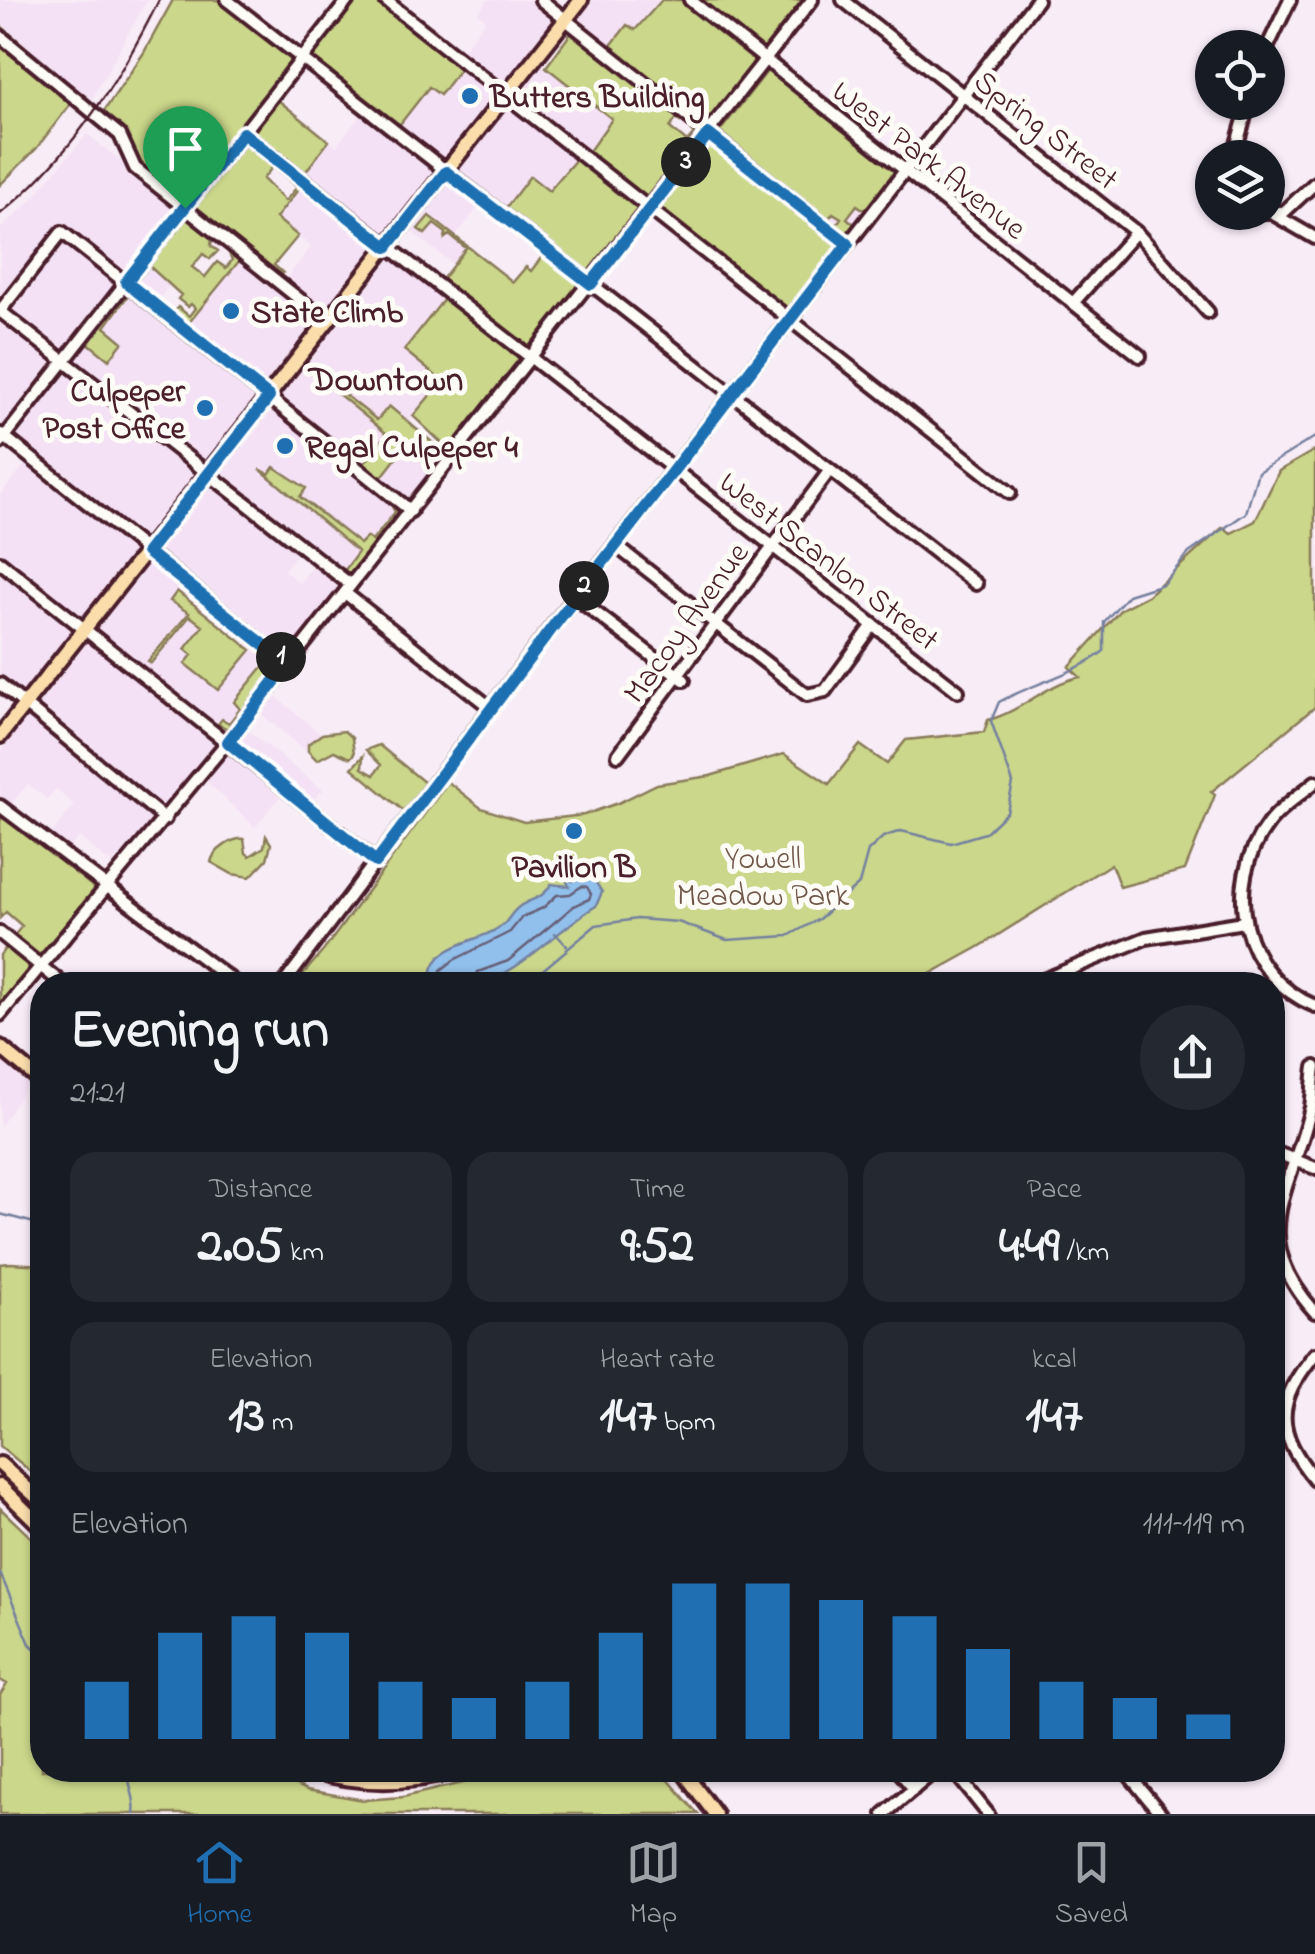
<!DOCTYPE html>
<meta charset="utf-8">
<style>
:root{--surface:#171b24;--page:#242831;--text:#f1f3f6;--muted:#9ea1a6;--line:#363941;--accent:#1f6fb2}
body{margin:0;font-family:"Indie Flower",sans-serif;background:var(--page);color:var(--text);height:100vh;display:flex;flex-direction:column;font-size:38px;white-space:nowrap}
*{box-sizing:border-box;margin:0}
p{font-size:32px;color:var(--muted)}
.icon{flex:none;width:55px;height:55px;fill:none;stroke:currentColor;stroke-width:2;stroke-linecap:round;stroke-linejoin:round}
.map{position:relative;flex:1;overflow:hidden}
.details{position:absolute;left:30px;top:972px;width:1255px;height:810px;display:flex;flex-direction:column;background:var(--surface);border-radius:40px;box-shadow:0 2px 8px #0004}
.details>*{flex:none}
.fabs{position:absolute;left:1195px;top:30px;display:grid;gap:20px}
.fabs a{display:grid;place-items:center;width:90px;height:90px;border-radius:50%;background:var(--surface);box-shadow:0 2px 8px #0004;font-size:50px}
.pin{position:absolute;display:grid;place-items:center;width:85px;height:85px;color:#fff;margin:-102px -42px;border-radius:50% 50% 50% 0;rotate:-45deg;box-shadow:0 0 10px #0007}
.pin .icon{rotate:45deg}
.km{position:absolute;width:50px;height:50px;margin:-25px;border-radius:50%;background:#222;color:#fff;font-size:28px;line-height:50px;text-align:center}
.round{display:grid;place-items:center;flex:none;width:105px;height:105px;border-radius:52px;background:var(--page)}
.overview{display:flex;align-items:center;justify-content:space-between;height:170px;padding:0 40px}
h1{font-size:55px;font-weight:700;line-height:75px}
.metrics{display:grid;grid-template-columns:repeat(3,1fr);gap:15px;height:170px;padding:10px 40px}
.metrics div{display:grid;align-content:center;border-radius:25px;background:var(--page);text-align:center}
.metrics b{font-size:50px;font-weight:700}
.metrics small{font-size:28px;font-weight:400}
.metrics p{font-size:28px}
.chart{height:280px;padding:20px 40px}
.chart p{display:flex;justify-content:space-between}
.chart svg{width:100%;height:180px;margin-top:10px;stroke:var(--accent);stroke-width:6}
.menu{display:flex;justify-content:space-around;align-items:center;height:140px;border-top:2px solid var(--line);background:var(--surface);font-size:28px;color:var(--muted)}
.menu a{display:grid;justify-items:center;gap:5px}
.menu .current{color:var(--accent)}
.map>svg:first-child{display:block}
</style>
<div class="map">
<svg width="1315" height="1814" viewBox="0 0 1315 1814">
<rect width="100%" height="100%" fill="#f8ecf6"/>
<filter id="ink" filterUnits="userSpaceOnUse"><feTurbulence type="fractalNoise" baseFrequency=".01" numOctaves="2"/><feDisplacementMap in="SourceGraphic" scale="20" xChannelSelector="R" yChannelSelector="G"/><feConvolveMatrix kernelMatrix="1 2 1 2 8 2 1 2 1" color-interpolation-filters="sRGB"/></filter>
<g filter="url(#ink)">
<path fill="#f5e1f5" d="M0 0H147L91 100 0 25Z
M488 0H532L556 19 504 89 460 54 486 20 478 13Z
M593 0H662L634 30 627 25 608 49 575 24Z
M543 64 613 119 587 154 516 99Z
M462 66 498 95 444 164 397 128 429 87 440 95Z
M510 105 577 158 549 191 530 177 503 210 456 174Z
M363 112 438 172 385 240 303 175 329 141 336 146Z
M87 134 179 208 126 276 63 226 0 305V229L26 206Z
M874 152 899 172 849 238 823 218Z
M451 181 481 204 454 238 466 248 454 265 412 232Z
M303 184 380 246 326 315 284 281 311 247 275 218Z
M63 239 120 284 64 355 6 310Z
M392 256 445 297 404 350 442 381 408 422 389 407 377 422 430 442 449 456 410 505 279 400Z
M241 258 320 321 266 389 187 325Z
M146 264 171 284 157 301 133 281Z
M129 290 260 396 206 465 72 359Z
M0 319 59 363 6 428 0 423Z
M65 368 199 474 146 540 13 434Z
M274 407 403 512 352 577H349L220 475Z
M26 463 136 553 81 622 0 558V495Z
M214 481 300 550 284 570 299 583 316 563 345 585 290 656 159 551Z
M149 563 280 668 226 736 94 633Z
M0 569 76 629 23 697 0 679Z
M89 639 220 744 165 810 35 707Z
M274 695 327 739 312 756 260 713Z
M28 717 153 817 112 864 79 837 66 852 48 838 74 805 56 789 47 799 28 784 8 807 0 801V752Z
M246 729 323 790 312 801 245 748 236 742Z
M231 750 284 792 255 827 205 780Z
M0 1060 29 1083 0 1127Z"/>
<path fill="#cbd78a" stroke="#8a7b5a" stroke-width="2.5" d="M173 0H218L293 59 182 199 135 161 130 138 102 114 143 54Z
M357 0H378L462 66 440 95 429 87 397 128 310 59Z
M662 0H682L759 61 707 126 609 48 627 25 635 30Z
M697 0H806L764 54Z
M0 25 79 93 36 149 0 185Z
M571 33 682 119 680 122 676 119 670 128 687 142 694 134 691 130 694 127 702 133 647 203 587 154 612 119 546 67Z
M769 69 896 172 866 211 857 205 847 218 854 224 845 235 835 227 841 218 833 213 827 221 717 135Z
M278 100 329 141 303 175 252 134Z
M245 142 274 165 263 179 285 201 297 187 290 181 292 179 301 186 276 218 298 236 274 265 283 273 279 277 193 208Z
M712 143 840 243 789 311 660 209Z
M577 158 642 210 591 275 505 209 530 176 549 191Z
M429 216 513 282 526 267 531 271 544 254 582 285 532 349 441 281 466 248 449 235 445 238 446 233 434 224 425 234 418 229Z
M186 217 212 237 211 246 218 251 210 259 203 254 192 267 205 277 217 262 226 268 232 260 227 249 240 260 187 325 173 314 178 307 189 316 195 308 191 304 188 307 178 299 181 295 148 265Z
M129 294 105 327 123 342 109 360 87 342Z
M444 299 522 360 450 451 413 416 442 381 404 350Z
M312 369 377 420 389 406 439 448 431 446 423 456 437 467 435 470 405 447 381 478 364 464 387 434 310 371Z
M1315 450V707L1211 792 1215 795 1185 870 1120 887 1111 864 979 947 910 985H294L324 950 448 782 481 808 524 822 584 815 618 803 657 784 710 776 784 754 829 784 860 745 887 764 906 740 984 732 988 720C1021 712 1045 684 1080 677L1069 667 1121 609 1148 595 1223 527 1231 533 1255 521 1279 471Z
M274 467 306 488 300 497 360 544 367 537 372 541 395 512 391 505 399 513 349 576 328 561 345 570 358 552 260 469 269 474Z
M177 591 251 650 218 690 185 664 192 655 185 649 203 626 190 616 151 663 148 661 189 613 170 601Z
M266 663 275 670 228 729 218 724 222 719 229 723 240 709 234 702Z
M344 731 352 738 354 754 350 758 334 751 317 760 308 751V744L322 734Z
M379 745 425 783 405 812 352 768 363 756 362 768 374 775 381 765 366 750Z
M3 816 97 890 40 959 13 937 22 926 6 912 0 918V821Z
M266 836 271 844 267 859 250 877 232 874 211 862C213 851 233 837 244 839L246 853 250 856 264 847Z
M8 945 34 966 0 1005V955Z
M11 1263 42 1265V1481L0 1446V1264Z
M0 1508 42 1548V1770H265L307 1790 364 1800 403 1797 487 1777 497 1770H660L698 1814H0V1695L7 1684 0 1680Z"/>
<path fill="#91c0ec" stroke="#75809f" stroke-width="2.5" d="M577 872 593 878 602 892 596 906C556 930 521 974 475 985 464 988 447 985 435 985L431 975C435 941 484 943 505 923 510 917 513 911 520 906 533 898 544 898 551 884L569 886 566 879 573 881Z"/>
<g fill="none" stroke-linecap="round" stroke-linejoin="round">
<path stroke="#665f78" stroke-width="2.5" d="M443 985 441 970 454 960 510 932 522 917 543 908 557 895 570 894 582 886 587 887 591 894 589 899 574 906 508 961 478 972 473 985"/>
<path stroke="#75809f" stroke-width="2.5" d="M555 933 568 947
M525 985 596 925 637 919 678 922 727 940 788 936 819 919 859 884 868 851 883 837 901 831 951 843 985 833 1007 812 1013 783 991 721 999 702C1034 683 1073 675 1104 651V622L1128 595 1163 584 1189 553 1246 513 1258 472 1315 437
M0 1214 42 1225
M0 1573 30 1644 42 1655
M129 1770C127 1788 137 1797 134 1814"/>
<defs>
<path id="minor" d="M227 0 976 584
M385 0 1010 493
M541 0 848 244
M690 0 1140 356
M843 0 1136 232 1208 312
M0 36 120 135 135 168 328 322
M1267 48 1290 0
M243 133 958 691
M1233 158 1249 102
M1261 212H1284L1315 183
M1275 215 1315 238
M1073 303 1136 232
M0 311 62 232 411 511
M0 311 351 585
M1 434 288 664
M0 443 348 0
M615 545 807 695 825 691 873 625
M0 562 377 862
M345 593 491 708
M575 597 684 680
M0 684 165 819
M618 755 830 470
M1315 782C1300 795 1280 808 1268 824 1221 886 1242 976 1315 1006
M0 806 238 985
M0 933 64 985
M283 985 551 628 1037 0
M1031 985 1146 938 1243 922
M0 1015 223 747 812 0
M1315 1067C1313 1080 1313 1094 1311 1107 1292 1191 1245 1234 1315 1312
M1272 1151 1315 1168
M1315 1354C1275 1403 1274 1430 1315 1480
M898 1770 914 1789
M953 1770 988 1814
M1125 1770 1161 1814
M884 1814 936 1770"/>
<path id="major" d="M0 736 581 0
M0 1047 42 1082
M0 1464 42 1502
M0 1486 42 1527
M310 1770C358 1785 410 1785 458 1770
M682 1770 715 1814"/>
</defs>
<use href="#minor" stroke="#4a1f2b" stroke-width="18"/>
<use href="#major" stroke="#4a1f2b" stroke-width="20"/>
<use href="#minor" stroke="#fdfcf7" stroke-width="10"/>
<use href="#major" stroke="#faddab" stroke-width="12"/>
<path stroke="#4a1f2b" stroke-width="2.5" d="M0 214C70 158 120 80 159 0"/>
</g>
</g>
<g fill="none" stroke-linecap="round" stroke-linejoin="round" filter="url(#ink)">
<defs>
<path id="route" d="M243 133 387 247 446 172 591 284 708 134 848 244 552 628 376 862 228 742 288 664 147 552 269 397 126 282Z"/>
</defs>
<use href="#route" stroke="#fff" stroke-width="20"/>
<use href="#route" stroke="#1f6fb2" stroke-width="12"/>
</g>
<g fill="#1f6fb2" stroke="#fdfcf7" stroke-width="4">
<circle cx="470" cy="96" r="10"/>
<circle cx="231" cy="311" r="10"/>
<circle cx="205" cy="408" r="10"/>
<circle cx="285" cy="446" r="10"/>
<circle cx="574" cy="831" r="10"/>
</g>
<g text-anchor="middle" stroke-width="10" stroke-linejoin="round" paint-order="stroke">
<g font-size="32" font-weight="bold" fill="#4a1f2b" stroke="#fdfcf7" text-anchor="start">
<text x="490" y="107">Butters Building</text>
<text x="251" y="322">State Climb</text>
<text x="185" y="401" text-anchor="end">Culpeper<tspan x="185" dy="37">Post Office</tspan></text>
<text x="305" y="457">Regal Culpeper 4</text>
<text x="574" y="877" text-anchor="middle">Pavilion B</text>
</g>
<g font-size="32" fill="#4a1f2b" stroke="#fdfcf7">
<text transform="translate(1047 129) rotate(38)" y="11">Spring Street</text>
<text transform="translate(930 159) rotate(38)" y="11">West Park Avenue</text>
<text transform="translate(830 560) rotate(38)" y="11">West Scanlon Street</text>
<text transform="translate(685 622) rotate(-54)" y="11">Macoy Avenue</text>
</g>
<g font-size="32" fill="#715648" stroke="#fdfcf7">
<text x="763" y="868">Yowell<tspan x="763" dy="37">Meadow Park</tspan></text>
</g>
<g font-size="35" font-weight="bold" fill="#4a1f2b" stroke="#fdfcf7">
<text x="386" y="390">Downtown</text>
</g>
</g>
</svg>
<div class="fabs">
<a><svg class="icon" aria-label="locate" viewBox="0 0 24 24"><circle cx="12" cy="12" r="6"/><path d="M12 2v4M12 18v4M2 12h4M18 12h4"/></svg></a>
<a><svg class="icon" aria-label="layers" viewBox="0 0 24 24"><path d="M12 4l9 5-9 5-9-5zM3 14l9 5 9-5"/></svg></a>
</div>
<div class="pin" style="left:185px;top:208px;background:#1e9e55"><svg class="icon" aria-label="arrive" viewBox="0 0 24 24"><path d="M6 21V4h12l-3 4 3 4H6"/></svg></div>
<b class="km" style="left:281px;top:657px">1</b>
<b class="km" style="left:584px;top:586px">2</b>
<b class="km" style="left:686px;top:162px">3</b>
<section class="details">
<div class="overview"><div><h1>Evening run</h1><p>21:21</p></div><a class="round"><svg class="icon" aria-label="share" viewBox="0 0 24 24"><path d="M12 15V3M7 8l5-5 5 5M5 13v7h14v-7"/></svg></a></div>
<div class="metrics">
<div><p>Distance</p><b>2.05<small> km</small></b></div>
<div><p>Time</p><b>9:52</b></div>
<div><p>Pace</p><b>4:49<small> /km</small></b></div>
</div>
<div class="metrics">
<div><p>Elevation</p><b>13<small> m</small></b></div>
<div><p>Heart rate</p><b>147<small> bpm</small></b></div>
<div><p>kcal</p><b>147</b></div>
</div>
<div class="chart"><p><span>Elevation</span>111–119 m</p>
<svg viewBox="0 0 160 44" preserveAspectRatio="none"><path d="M5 44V30M15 44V18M25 44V14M35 44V18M45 44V30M55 44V34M65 44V30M75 44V18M85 44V6M95 44V6M105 44V10M115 44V14M125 44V22M135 44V30M145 44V34M155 44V38"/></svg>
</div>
</section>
</div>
<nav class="menu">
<a class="current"><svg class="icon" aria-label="home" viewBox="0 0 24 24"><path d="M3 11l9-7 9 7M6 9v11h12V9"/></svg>Home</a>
<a><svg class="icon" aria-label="map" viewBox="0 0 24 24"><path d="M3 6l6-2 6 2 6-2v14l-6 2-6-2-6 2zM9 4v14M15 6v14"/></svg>Map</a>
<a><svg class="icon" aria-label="saved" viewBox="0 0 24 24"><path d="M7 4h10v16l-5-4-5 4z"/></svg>Saved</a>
</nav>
